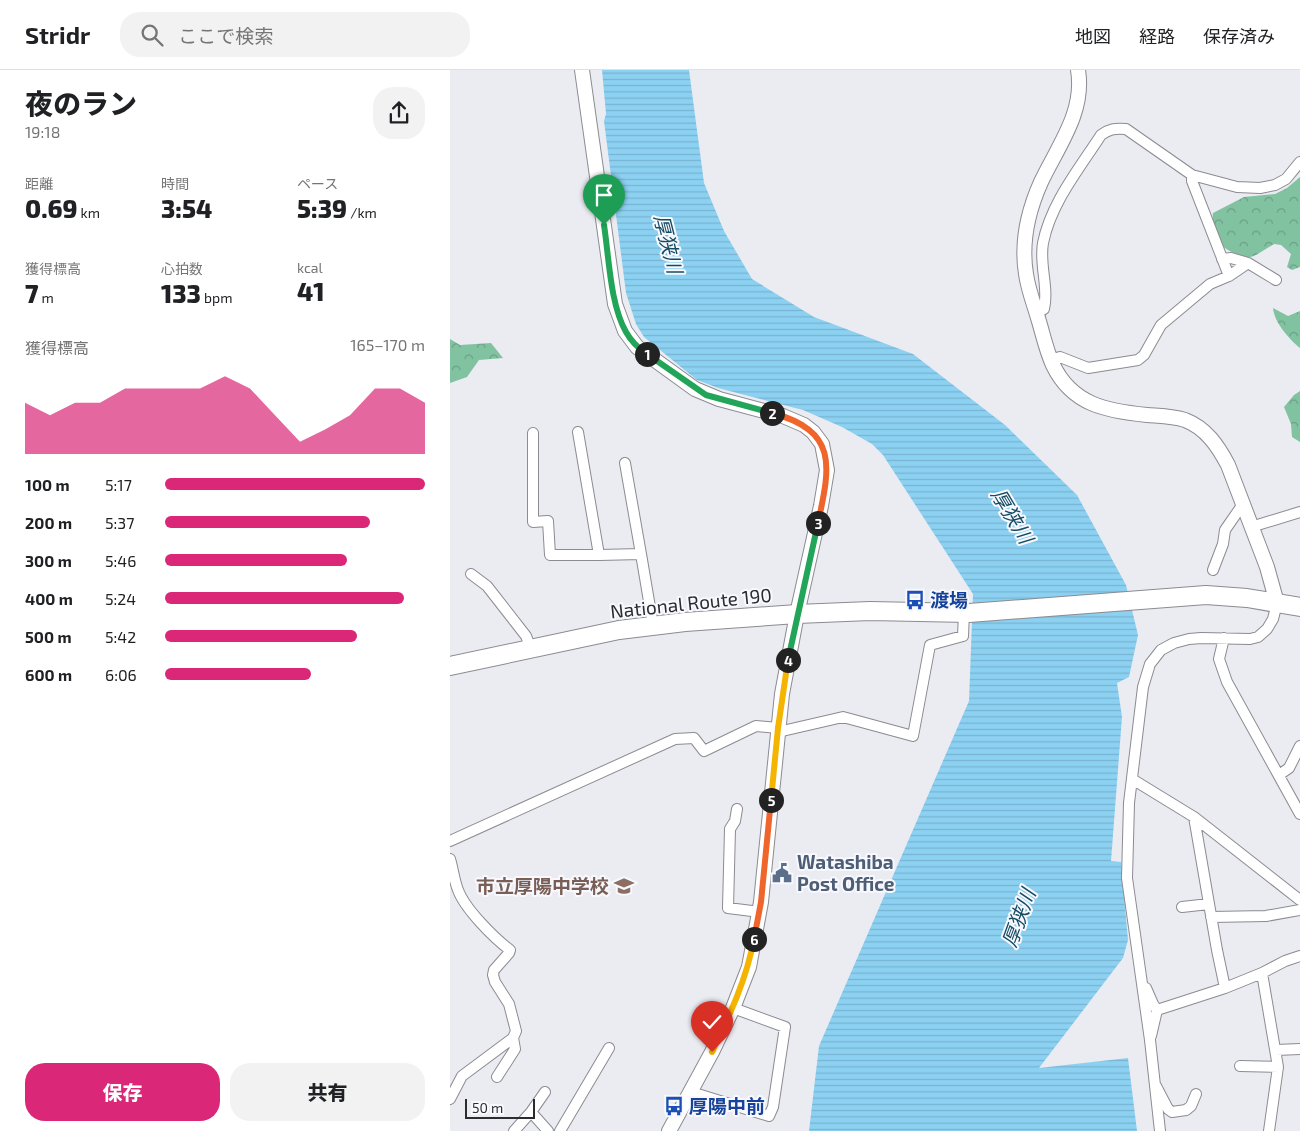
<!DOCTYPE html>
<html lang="ja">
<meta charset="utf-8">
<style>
:root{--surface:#fff;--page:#f2f2f2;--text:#202124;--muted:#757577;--line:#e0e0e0;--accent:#db2777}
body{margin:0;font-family:"Exo 2","Noto Sans JP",sans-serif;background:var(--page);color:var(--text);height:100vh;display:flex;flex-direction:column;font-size:19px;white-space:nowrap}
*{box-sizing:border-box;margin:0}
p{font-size:16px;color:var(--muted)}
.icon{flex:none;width:28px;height:28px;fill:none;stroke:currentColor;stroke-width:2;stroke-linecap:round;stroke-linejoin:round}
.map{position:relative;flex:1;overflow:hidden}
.drawer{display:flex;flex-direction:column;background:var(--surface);width:450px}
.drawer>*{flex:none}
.scale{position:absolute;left:15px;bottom:12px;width:70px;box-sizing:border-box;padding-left:5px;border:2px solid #2c2c2f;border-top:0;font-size:14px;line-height:18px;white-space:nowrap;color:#2c2c2f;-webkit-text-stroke:4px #f8f8ff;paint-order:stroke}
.pin{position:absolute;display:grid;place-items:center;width:42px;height:42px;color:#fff;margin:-51px -21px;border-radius:50% 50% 50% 0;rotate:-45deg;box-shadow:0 0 5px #0007}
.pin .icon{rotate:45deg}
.km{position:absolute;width:25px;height:25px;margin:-12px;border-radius:50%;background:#222;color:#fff;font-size:14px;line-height:25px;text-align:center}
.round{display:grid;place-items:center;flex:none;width:52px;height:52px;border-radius:20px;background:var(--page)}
.head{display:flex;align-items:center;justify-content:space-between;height:85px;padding:0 25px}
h1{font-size:28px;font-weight:800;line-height:38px}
.stats{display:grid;grid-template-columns:repeat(3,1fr);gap:8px;height:85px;padding:5px 25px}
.stats div{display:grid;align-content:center}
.stats b{font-size:25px;font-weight:800}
.stats small{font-size:14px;font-weight:400}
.stats p{font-size:14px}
.chart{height:140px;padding:10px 25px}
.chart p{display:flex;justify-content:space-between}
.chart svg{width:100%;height:90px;margin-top:5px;fill:var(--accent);opacity:.7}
.action{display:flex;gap:10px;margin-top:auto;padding:10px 25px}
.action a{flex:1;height:58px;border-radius:20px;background:var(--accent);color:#fff;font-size:20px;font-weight:800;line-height:58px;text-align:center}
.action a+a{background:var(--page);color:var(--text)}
ul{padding:0 25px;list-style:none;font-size:16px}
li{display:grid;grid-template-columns:80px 60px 1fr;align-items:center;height:38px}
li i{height:12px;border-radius:6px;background:var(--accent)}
header{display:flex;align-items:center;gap:30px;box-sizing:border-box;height:70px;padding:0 25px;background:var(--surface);border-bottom:1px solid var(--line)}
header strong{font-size:24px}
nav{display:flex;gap:28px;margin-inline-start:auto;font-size:18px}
.search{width:350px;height:45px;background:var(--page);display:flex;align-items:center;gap:12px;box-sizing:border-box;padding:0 18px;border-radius:20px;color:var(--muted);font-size:19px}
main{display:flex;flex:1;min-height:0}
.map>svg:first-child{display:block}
</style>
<header>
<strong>Stridr</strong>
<div class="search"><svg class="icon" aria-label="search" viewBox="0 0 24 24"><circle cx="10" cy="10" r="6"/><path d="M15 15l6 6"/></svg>ここで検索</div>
<nav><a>地図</a><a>経路</a><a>保存済み</a></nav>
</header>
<main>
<section class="drawer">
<div class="head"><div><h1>夜のラン</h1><p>19:18</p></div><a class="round"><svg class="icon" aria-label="share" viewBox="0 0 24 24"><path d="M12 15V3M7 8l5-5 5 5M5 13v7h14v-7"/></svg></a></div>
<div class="stats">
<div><p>距離</p><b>0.69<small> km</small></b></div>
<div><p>時間</p><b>3:54</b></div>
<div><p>ペース</p><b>5:39<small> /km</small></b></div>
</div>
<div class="stats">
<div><p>獲得標高</p><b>7<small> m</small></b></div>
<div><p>心拍数</p><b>133<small> bpm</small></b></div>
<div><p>kcal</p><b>41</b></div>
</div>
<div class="chart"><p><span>獲得標高</span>165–170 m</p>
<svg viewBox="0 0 160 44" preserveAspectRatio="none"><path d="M0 44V19L10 25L20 19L30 19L40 12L50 12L60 12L70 12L80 6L90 12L100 25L110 38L120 32L130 25L140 12L150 12L160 19V44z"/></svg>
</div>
<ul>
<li><b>100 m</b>5:17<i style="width:100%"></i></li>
<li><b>200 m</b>5:37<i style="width:79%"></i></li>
<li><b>300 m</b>5:46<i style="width:70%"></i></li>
<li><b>400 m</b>5:24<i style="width:92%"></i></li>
<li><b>500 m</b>5:42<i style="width:74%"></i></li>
<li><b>600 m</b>6:06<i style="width:56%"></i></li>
</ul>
<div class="action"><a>保存</a><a>共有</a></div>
</section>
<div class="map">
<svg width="850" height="1061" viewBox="0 0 850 1061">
<defs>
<pattern id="forest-crowns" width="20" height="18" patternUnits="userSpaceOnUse" patternTransform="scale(1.25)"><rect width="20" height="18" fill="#81c3a1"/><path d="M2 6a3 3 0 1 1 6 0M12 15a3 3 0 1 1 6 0" fill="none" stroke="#6a9f84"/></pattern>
<pattern id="water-rules" width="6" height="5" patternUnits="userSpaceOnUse" patternTransform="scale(1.25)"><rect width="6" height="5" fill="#8cd1f2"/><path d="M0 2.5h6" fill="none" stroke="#79b4d0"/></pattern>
</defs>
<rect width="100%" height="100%" fill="#ebebf2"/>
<path fill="url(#forest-crowns)" d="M850 107V197L842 200 837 197 841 184 831 175 824 174 806 185 798 188C792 185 784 184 778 180 769 176 761 153 763 143L794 127 825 124 837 118Z
M823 238 838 246 850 241V278C839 269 824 252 823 238Z
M0 269 10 275 41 273 53 288 29 290 17 307 0 313Z
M850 321V372L842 367 841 354 834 337 844 325Z"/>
<path fill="url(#water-rules)" d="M152 0H239L254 113 274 161 302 209 364 247 463 284 555 355 627 425 676 515 688 565 679 607 667 613 672 647 661 791 671 792 678 870 673 888 589 998 678 988 687 1061H359L369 976 519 631 523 524 433 385 422 374 392 357 353 340 268 318 247 310 194 267 186 254 176 223 154 51 156 44Z"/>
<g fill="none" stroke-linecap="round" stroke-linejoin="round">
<defs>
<path id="street" d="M742 105V111L779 206
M772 189 781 188 798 193
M587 243 594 239C599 217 589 195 593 173 601 133 629 99 651 65 659 59 665 58 676 59L742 105 787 117 810 118 825 115 836 109 850 92
M601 290 610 287 638 298 688 290 694 285 711 255 760 214 779 206 798 193 826 210
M128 362 149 485 191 484 203 555
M83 363V452L98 451 100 485H149
M175 393 191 484
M801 457 850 442
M763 500 773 474 775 460 793 434
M21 504 37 516 76 566 81 579
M774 568 769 589 777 612 850 744
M328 662 393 647 463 666 480 575 513 566 514 543
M829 705 839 698 850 676
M682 709 744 747 850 830
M287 739 285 751 280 759 278 838 310 842
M744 747 767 880 775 918
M0 771 225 669 244 668 254 681 306 656 328 658
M0 789C3 799 4 810 8 820 15 839 44 868 60 880L59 883 44 900 43 905 45 912 59 934 66 961 63 968 12 1006 0 1029
M732 837 759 834
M761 847 816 846 850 840
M696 918 703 934 707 940 775 918 812 903
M701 966 707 940
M826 980 850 979
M790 996 828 997
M47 1007 65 979 63 968
M706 1016 718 1039 722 1042 736 1040 741 1036 746 1024
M241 1022 319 1046 323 1037 335 957 283 938
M81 1042 95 1022
M64 1061 81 1042 98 1061
M110 1061 159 978
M710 1061 700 970 677 808 679 733 693 617 700 594 711 580 724 573 739 569 751 568 800 569 808 567 817 559 823 549 827 533
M819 1061 828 997 812 903 835 891 850 886"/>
<path id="secondary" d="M132 0 165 234 175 261 187 277 245 319 269 329 333 346 354 355 363 362 372 374 377 400 371 436 347 544 332 624 311 832 299 897 283 938 262 982 219 1061
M628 0C635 42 608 76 591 112 578 141 571 173 576 204 578 219 584 234 588 248 593 264 596 280 603 295 622 335 657 341 697 345 709 346 723 346 735 350 756 358 768 376 778 395L817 497 827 533"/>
<path id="highway" d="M0 596 169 560 235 552 347 544 420 541 519 543 756 525 797 528 850 537"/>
</defs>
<use href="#street" stroke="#8b8b91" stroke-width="12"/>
<use href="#secondary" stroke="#8b8b91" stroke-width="16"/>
<use href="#highway" stroke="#8b8b91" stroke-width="20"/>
<use href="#street" stroke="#fff" stroke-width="10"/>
<use href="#secondary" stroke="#fff" stroke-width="14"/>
<use href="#highway" stroke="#fff" stroke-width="18"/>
</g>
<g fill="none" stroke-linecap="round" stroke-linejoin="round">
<defs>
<path id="split-1" d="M154 155C159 187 160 234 176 262 181 271 188 278 197 284"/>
<path id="split-2" d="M197 284 256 325 322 343"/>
<path id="split-3" d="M322 343C389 361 380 397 368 453"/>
<path id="split-4" d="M338 590 368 453"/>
<path id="split-5" d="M321 730 328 658 338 590"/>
<path id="split-6" d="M304 869 311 832 321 730"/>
<path id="split-7" d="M262 982C280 944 296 911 304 869"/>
</defs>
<use href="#split-1" stroke="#fff" stroke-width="10"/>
<use href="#split-2" stroke="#fff" stroke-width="10"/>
<use href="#split-3" stroke="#fff" stroke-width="10"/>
<use href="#split-4" stroke="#fff" stroke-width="10"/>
<use href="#split-5" stroke="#fff" stroke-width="10"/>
<use href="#split-6" stroke="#fff" stroke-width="10"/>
<use href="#split-7" stroke="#fff" stroke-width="10"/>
<use href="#split-1" stroke="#22a559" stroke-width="6"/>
<use href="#split-2" stroke="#22a559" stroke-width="6"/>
<use href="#split-3" stroke="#f0652b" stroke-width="6"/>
<use href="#split-4" stroke="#22a559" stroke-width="6"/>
<use href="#split-5" stroke="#f5b400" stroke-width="6"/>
<use href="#split-6" stroke="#f0652b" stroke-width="6"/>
<use href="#split-7" stroke="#f5b400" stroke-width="6"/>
</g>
<defs>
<symbol id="bus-bare" viewBox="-9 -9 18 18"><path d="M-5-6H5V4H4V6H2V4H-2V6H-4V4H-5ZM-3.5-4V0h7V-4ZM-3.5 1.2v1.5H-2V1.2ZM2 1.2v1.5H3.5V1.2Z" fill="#1a4fb4" stroke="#f8f8ff" stroke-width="2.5" paint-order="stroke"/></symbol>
<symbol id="civic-bare" viewBox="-9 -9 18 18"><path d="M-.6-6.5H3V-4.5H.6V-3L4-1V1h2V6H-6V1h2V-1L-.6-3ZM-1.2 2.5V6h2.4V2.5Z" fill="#5c6f8a" stroke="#f8f8ff" stroke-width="2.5" paint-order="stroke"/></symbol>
<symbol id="school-bare" viewBox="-9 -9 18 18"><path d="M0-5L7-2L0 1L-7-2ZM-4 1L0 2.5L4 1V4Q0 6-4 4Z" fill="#8d6e63" stroke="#f8f8ff" stroke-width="2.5" paint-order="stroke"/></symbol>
</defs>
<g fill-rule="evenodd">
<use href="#bus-bare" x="451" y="516" width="28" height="28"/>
<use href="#civic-bare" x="318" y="789" width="28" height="28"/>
<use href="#school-bare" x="160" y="802" width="28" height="28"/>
<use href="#bus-bare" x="210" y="1022" width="28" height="28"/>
</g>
<g text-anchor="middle" stroke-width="4" stroke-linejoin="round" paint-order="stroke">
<g font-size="19" font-weight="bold" fill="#164399" stroke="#f8f8ff" text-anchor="start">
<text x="480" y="537">渡場</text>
<text x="239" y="1043">厚陽中前</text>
</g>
<g font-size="19" fill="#2c2c2f" stroke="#f8f8ff">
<text transform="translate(241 533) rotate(-6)" y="7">National Route 190</text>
</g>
<g font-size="19" font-weight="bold" fill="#4e5e75" stroke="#f8f8ff" text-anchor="start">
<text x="347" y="799">Watashiba<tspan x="347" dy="22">Post Office</tspan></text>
</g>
<g font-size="19" font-weight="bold" fill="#785e54" stroke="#f8f8ff" text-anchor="end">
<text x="159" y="823">市立厚陽中学校</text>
</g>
<g font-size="20" font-style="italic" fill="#144c63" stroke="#f8f8ff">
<text transform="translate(218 174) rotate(76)" y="7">厚狭川</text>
<text transform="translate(562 446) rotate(59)" y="7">厚狭川</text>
<text transform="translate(569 848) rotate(-70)" y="7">厚狭川</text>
</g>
</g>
</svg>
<div class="scale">50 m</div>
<div class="pin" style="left:154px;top:155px;background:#1e9e55"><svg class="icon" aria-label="arrive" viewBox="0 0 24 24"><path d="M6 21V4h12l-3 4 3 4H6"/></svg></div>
<div class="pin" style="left:262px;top:982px;background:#d93025"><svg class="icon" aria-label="check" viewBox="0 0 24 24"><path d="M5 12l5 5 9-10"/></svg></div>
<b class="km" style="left:197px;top:284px">1</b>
<b class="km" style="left:322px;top:343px">2</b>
<b class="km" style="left:368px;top:453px">3</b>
<b class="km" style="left:338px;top:590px">4</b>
<b class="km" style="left:321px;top:730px">5</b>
<b class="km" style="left:304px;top:869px">6</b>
</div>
</main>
